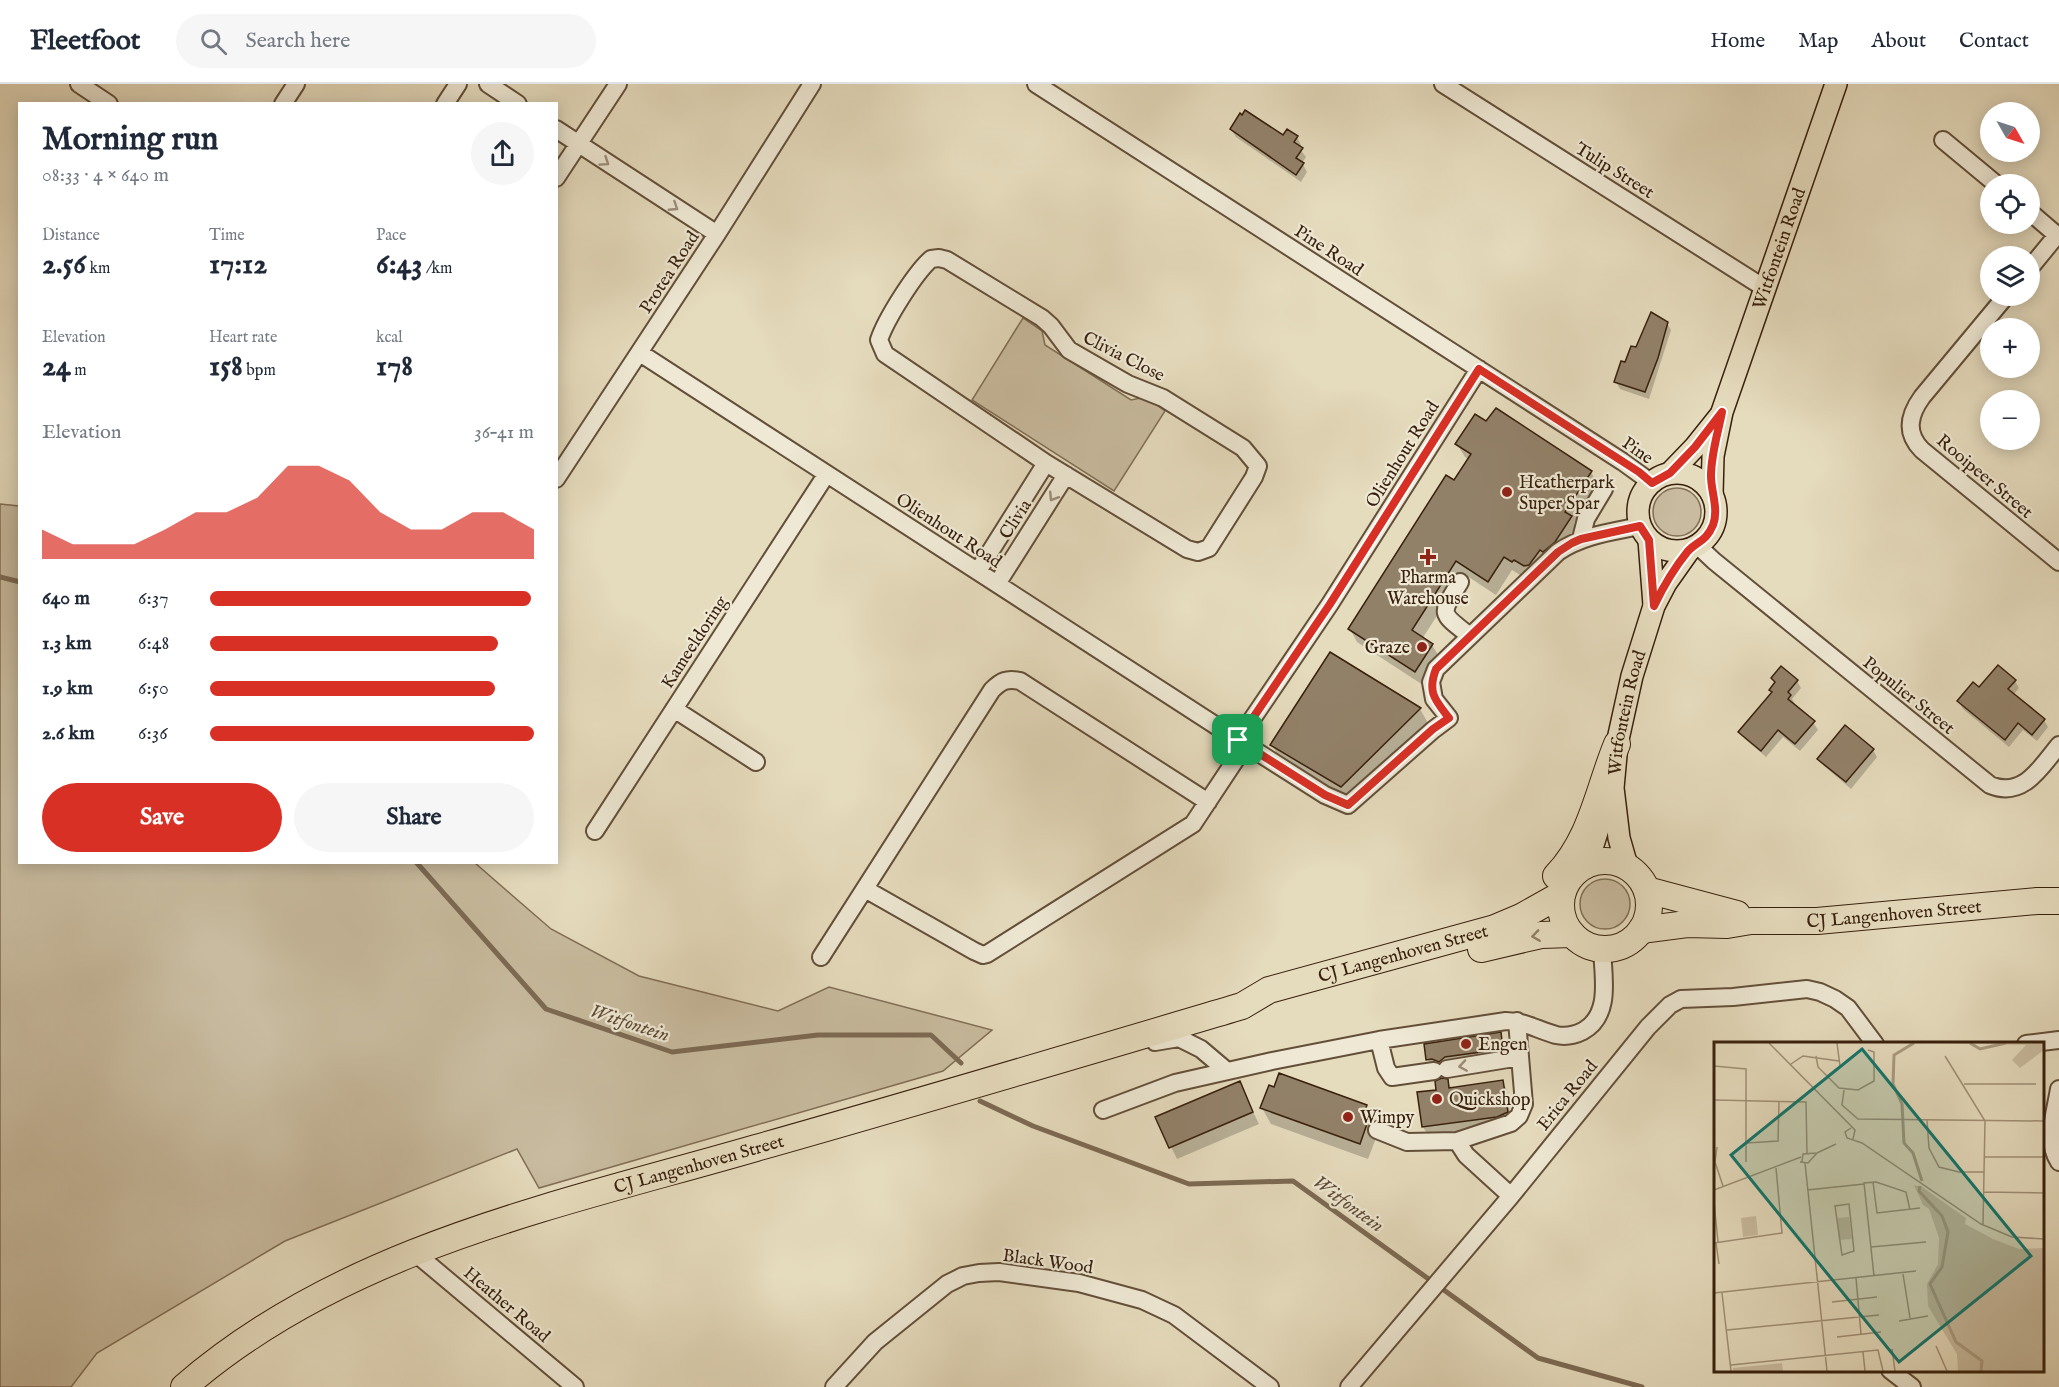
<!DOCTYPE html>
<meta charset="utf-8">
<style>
:root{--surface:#fff;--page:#f6f6f7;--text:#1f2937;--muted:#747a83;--line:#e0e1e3;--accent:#d93025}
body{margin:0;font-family:"IM FELL English",serif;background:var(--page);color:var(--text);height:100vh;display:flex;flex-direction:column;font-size:22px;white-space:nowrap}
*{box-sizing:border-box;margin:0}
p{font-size:20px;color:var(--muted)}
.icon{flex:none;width:33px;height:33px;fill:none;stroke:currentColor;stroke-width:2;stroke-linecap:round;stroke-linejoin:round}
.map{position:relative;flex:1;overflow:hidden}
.panel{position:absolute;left:18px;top:18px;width:540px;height:762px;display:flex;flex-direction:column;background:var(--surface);border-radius:0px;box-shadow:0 3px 15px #0003}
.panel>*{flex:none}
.needle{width:39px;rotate:129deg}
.fabs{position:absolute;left:1980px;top:18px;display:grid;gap:12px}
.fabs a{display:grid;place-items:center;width:60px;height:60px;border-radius:50%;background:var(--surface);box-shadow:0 3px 15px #0003;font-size:30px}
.pin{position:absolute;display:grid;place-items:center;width:51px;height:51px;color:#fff;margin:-26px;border-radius:12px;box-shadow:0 3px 9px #0006}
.round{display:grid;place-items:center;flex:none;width:63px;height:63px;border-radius:32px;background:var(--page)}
.overview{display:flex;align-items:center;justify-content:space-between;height:102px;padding:0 24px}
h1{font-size:33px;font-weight:800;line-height:45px}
.stats{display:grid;grid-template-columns:repeat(3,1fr);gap:9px;height:102px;padding:6px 24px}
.stats div{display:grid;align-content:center}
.stats b{font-size:30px;font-weight:800}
.stats small{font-size:16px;font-weight:400}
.stats p{font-size:16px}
.chart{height:168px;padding:12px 24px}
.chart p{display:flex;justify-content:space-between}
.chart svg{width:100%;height:108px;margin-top:6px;fill:var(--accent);opacity:.7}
.action{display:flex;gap:12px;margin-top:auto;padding:12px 24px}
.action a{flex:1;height:69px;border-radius:36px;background:var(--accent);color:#fff;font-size:24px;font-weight:800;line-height:69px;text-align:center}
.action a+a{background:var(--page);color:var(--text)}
ul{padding:0 24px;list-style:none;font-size:20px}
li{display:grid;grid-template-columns:96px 72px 1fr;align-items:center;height:45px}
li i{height:15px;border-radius:8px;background:var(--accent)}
header{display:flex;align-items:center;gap:36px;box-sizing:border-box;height:84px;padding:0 30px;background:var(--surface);border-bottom:2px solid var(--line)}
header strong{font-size:28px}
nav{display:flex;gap:33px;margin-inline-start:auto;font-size:21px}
.search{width:420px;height:54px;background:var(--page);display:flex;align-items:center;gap:15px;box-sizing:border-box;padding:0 21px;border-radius:33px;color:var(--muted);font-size:22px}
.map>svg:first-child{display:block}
</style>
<header>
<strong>Fleetfoot</strong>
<div class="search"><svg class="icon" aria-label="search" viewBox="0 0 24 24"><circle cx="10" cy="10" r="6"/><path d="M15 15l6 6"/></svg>Search here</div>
<nav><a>Home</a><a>Map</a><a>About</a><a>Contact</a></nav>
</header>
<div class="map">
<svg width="2059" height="1303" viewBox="0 0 2059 1303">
<rect width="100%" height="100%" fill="#e5dbbd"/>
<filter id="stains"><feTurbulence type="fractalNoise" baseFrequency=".00333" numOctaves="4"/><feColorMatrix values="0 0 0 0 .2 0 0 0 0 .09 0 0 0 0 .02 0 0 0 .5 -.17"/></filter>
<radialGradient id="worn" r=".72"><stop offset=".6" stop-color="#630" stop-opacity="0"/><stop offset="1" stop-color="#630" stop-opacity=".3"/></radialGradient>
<path fill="#c8bb9f" stroke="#806e56" stroke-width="1.5" d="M1023 234 1042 247 1045 261 1131 316 1146 313 1165 327 1114 407 972 316Z
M1653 428a24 24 0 1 1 48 0a24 24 0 1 1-48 0Z
M0 420 19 422 20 778 475 779 551 845 639 892 778 927 829 903 992 946 943 987 539 1104 517 1065 285 1157 97 1269 71 1303H0Z
M1580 820a25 25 0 1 1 50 0a25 25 0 1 1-50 0Z"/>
<path fill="#0003" d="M1231 45 1297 53 1301 61 1299 64 1306 73 1302 79 1307 88 1301 98 1236 53Z
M1667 239 1671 246 1649 315 1620 305 1616 298 1626 280 1637 265Z
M1487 339 1591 388 1598 401 1574 439 1578 446 1533 495 1522 488 1520 491 1512 486 1496 511 1464 490 1422 555 1432 561 1440 574 1423 601 1357 558 1350 545 1469 376 1465 373 1457 360Z
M1331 570 1420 625 1429 641 1350 718 1281 677 1272 661Z
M1773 595 1797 597 1801 604 1792 615 1795 620 1793 622 1813 638 1818 646 1800 667 1783 653 1766 673 1745 655 1740 648 1772 609 1771 606 1775 600Z
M2015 597 2019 604 2013 611 2044 636 2048 643 2037 657 2023 646 2009 663 1963 625 1959 618 1980 605Z
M1873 666 1877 673 1851 705 1824 682 1819 675Z
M1500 950 1504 968 1446 976 1441 981 1434 978 1430 979 1428 976 1426 961Z
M1447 997 1452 1005 1502 998 1507 1006 1511 1037 1502 1041 1428 1051 1423 1043 1419 1010 1438 1007Z
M1239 999 1259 1040 1177 1075 1157 1034Z
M1366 1022 1375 1038 1372 1047 1376 1054 1368 1075 1271 1040 1262 1024Z"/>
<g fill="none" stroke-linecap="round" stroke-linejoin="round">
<path stroke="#7c6a53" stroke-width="5" d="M0 493 20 498
M416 778 546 925 672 968 818 951H931L961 979
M980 1017 1033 1042 1189 1100 1293 1097 1538 1274 1642 1303"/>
</g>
<path fill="#928169" stroke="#38200d" stroke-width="1.5" d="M1245 26 1283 51 1287 45 1298 52 1294 58 1303 64 1296 74 1304 79 1296 91 1230 45 1240 29 1242 31Z
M1651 228 1668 238 1658 274 1645 308 1614 298 1621 277 1625 278 1631 262 1636 263Z
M1496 324 1592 387 1565 428 1572 432 1555 458 1543 468 1540 466 1529 481 1524 482 1514 476 1512 478 1504 473 1488 498 1456 477 1412 546 1433 560 1415 588 1348 545 1446 391 1454 396 1471 370 1455 360 1475 330 1486 337Z
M1330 568 1421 624 1341 703 1270 661Z
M1998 581 2016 596 2008 605 2045 635 2032 651 2018 639 2005 656 1957 617 1973 598 1979 603Z
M1781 582 1798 596 1788 608 1791 611 1788 615 1815 637 1795 660 1778 646 1761 667 1738 648 1772 608 1769 606 1775 598 1771 594Z
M1845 641 1874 665 1846 698 1817 675Z
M1501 948 1503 965 1445 973 1439 978 1432 975 1426 976 1424 960Z
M1279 989 1367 1021 1362 1035 1368 1037 1360 1060 1260 1024 1269 1001 1274 1003Z
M1442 994 1448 995 1449 1004 1503 996 1508 1028 1497 1033 1422 1043 1417 1008 1436 1006 1435 997Z
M1240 997 1253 1028 1169 1064 1155 1033Z"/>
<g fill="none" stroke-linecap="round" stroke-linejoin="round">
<defs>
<path id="minor" d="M79 0 109 20
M488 0 518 20
M1036 0 1623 378 1652 399
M1443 0 1766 205
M283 20 296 0
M445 20 458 0
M556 45 717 150
M1943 56 1996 100
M556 94 618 0
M2030 128 2059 153
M939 174 947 176 1042 234 1051 242 1069 266 1128 300 1163 314 1243 364 1258 382 1254 393 1209 464 1198 468 1187 465 1046 379 885 270 879 256C886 235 915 189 931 175Z
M2030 184 2057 151
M2006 212 1922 313C1909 331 1905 349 1922 366L2059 478
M640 269 1218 643 1325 711 1348 721 1433 646 1449 634 1434 615 1431 598 1436 585 1558 468C1583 451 1612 448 1640 442
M556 395 717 150 812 0
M1581 455 1586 435 1604 405
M1697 461 1714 477 1990 701C2023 715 2041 683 2059 661
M978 487 1046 379
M1460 498C1440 531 1439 528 1470 552
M997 500 1066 391
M674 625 756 678
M1238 656 1330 520 1479 285
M595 747 826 391
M865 805 974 867 983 871 987 870 1193 740 1246 660
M821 873 992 606C1001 597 1007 594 1020 597L1208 718
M1379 956 1386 984 1392 993 1434 987
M1155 958 1179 954 1201 965 1227 987
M2026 960 2059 956
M1447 985 1520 973
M2059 1005C2055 1030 2045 1056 2059 1078
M1103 1026 1175 999 1272 977 1379 956 1506 937C1524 937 1538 946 1556 951 1565 953 1575 951 1583 947 1612 931 1603 892 1602 865
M1377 1046 1407 1058 1457 1057 1511 1039 1519 1032 1524 1020 1517 937
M1457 1057 1466 1071 1511 1112
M414 1168 575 1303
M1890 1286 1912 1303
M834 1303 875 1258 947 1200 963 1192 979 1189 999 1188 1079 1199 1142 1216 1174 1231 1270 1303
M1349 1303 1511 1112 1648 943 1670 921 1681 915 1733 913 1807 905 1820 908 1835 915 1848 924 1875 960"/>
<g id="major">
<path d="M1670 389 1695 363 1719 333"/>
<circle cx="1677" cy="428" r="39"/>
<path id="s1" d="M1712 410 1713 372 1722 328 1836 0"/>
<path d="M1649 456 1654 521"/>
<path d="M1587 780 1602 732"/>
<path id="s2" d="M1627 782 1619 754 1613 704 1617 660 1632 592 1654 522 1666 499 1690 465"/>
</g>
<g id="highway">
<circle cx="1605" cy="821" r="44"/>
<path d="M1556 792C1592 754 1598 706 1617 660"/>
<path d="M1647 806 1737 830"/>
<path id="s3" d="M1641 846 1687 840 1727 841 1751 837H1817L2037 817H2059"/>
<path d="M1481 865 1541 851 1572 850"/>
<path id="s4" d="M184 1303C344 1164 559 1121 756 1064 919 1018 1080 970 1242 922L1269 906 1495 844 1521 833 1562 810"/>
</g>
</defs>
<use href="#minor" stroke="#634f39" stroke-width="20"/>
<use href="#major" stroke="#38200d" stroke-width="24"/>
<use href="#highway" stroke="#38200d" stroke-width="28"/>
<use href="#minor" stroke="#eee8d4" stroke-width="16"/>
<use href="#major" stroke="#e5dbbd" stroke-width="21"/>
<use href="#highway" stroke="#e5dbbd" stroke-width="26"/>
</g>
<defs><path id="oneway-chevron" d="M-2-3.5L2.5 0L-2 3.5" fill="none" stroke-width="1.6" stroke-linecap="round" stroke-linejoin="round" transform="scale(1.5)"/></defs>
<g stroke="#9c8e7a">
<use href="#oneway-chevron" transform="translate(605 78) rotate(34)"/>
<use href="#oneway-chevron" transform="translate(674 123) rotate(33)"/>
<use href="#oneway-chevron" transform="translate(1053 413) rotate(122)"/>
<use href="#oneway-chevron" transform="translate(1463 982) rotate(171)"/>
</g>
<use stroke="#8e7e65" href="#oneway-chevron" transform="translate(1536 852) rotate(172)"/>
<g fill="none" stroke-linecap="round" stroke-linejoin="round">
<defs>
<path id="route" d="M1479 285 1639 388 1652 399 1670 389 1695 363 1722 328C1718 349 1711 370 1711 392 1711 408 1719 425 1713 441 1706 458 1697 457 1688 467 1675 483 1663 503 1654 522L1649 456 1640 442 1581 455 1572 459 1558 468 1436 585C1427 608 1435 616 1449 634L1433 645 1348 721 1325 711 1238 656 1330 520Z"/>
</defs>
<use href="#route" stroke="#fff" stroke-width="12"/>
<use href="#route" stroke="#d93025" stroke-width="8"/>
</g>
<g fill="#8f2418" stroke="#eee8d4" stroke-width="2">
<circle cx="1507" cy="408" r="6"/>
<path d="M1425 464h6v6h6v6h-6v6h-6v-6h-6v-6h6z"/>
<circle cx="1422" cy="563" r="6"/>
<circle cx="1466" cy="960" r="6"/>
<circle cx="1437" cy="1015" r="6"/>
<circle cx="1348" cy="1033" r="6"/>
</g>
<g text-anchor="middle" stroke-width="4.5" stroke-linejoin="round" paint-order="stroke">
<g font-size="18" fill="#38200d" stroke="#eee8d4">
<text transform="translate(1615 86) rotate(32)" y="6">Tulip Street</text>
<text dy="6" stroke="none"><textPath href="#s1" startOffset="256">Witfontein Road</textPath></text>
<text transform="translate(1329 166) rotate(33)" y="6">Pine Road</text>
<text transform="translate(669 188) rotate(-57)" y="6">Protea Road</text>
<text transform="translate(1124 272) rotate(27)" y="6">Clivia Close</text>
<text transform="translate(1638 366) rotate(35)" y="6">Pine</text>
<text transform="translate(1402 370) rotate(-58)" y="6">Olienhout Road</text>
<text transform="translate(1985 392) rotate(40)" y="6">Rooipeer Street</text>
<text transform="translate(1015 435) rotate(-57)" y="6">Clivia</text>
<text transform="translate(949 446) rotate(33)" y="6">Olienhout Road</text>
<text transform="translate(694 558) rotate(-57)" y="6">Kameeldoring</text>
<text transform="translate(1909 611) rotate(39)" y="6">Populier Street</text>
<text dy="6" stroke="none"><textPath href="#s2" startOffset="156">Witfontein Road</textPath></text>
<text dy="6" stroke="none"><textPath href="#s3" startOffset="254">CJ Langenhoven Street</textPath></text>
<text dy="6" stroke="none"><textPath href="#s4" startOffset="1302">CJ Langenhoven Street</textPath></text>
<text transform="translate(1567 1011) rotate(-51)" y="6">Erica Road</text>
<text dy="6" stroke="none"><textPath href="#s4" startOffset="566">CJ Langenhoven Street</textPath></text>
<text transform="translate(1048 1177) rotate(8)" y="6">Black Wood</text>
<text transform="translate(507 1220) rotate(40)" y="6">Heather Road</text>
</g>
<g font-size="18" fill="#38200d" stroke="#eee8d4" text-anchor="start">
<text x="1519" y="404">Heatherpark<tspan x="1519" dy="21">Super Spar</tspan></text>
<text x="1428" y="499" text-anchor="middle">Pharma<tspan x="1428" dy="21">Warehouse</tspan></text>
<text x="1410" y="569" text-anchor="end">Graze</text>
<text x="1478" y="966">Engen</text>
<text x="1449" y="1021">Quickshop</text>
<text x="1360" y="1039">Wimpy</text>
</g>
<g font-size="20" font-style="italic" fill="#604b36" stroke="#eee8d4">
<text transform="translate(630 938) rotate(18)" y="7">Witfontein</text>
<text transform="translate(1349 1119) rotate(36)" y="7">Witfontein</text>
</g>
</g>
<g transform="translate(1714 958)">
<rect width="330" height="330" fill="#e5dbbd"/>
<path d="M224 1H330V8L306 26 298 18 312 3ZM200 143 208 145 252 176 251 182 279 197 305 207 330 206V329H244L243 312 214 264 213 242 224 222 225 196 215 167 209 163ZM42 174 44 193 29 195 27 176ZM135 175 138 197 125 198 123 176ZM68 321 69 329H19V326Z" fill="#c8bb9f"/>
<path fill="none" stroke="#aa9b81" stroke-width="3" d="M200 1 180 13 179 42 188 62 190 101 199 111 208 139M256 1 266 7 292 1M206 144 205 149 228 174 234 190 228 225 216 242 242 300 268 319 267 329"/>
<path fill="none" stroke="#a09077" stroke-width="1.5" d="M55 1 141 88 139 97M102 14 104 25 125 46 144 48 160 39V10L154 8M231 14 271 79 269 182M77 22 89 14 125 19M0 24 32 27V120M113 34 126 24 123 1M250 42H322M130 48 128 63 144 77 330 79M1 58 92 60 93 111M213 78 215 106 225 125 245 130H270M137 86 131 90 133 96 148 101 267 182 298 195 330 197M33 101 64 99 65 59M3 105 1 120 9 144M270 115H330M86 120 94 121 103 111M88 120 89 112 103 111 122 102M91 121 113 329M159 140 163 171 206 166M0 148 87 115M93 148 150 142M270 150 330 151M0 160 4 200M135 162 140 209 128 213 121 164ZM0 201 68 191 62 126M2 201 5 222M157 205 212 200M189 232 196 276M160 234 150 141 162 140 192 150 196 168M142 236 147 292M0 251 202 229M8 251 17 329M118 260 163 255M185 279 214 274M13 288 165 273M123 295 167 290M222 304 233 329M178 307 181 329M149 310 151 329M17 323 164 308 169 329"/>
<path fill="#0f766e" fill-opacity="0.15" stroke="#0f766e" stroke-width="3" d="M148 7 317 214 185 320 17 113Z"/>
<rect width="330" height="330" fill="none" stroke="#38200d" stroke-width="3"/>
</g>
<rect width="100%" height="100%" filter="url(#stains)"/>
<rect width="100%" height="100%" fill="url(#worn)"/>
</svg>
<div class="fabs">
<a><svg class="needle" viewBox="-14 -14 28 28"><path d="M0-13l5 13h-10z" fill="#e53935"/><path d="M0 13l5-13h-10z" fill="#747a83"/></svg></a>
<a><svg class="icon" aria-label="locate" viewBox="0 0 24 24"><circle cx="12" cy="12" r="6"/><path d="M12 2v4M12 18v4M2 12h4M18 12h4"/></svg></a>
<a><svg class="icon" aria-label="layers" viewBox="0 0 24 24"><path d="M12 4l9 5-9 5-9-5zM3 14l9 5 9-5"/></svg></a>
<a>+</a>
<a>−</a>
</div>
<div class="pin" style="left:1238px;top:656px;background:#1e9e55"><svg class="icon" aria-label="arrive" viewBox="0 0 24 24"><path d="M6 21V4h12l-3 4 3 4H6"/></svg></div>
<section class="panel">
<div class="overview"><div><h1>Morning run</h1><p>08:33 · 4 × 640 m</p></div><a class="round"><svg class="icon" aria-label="share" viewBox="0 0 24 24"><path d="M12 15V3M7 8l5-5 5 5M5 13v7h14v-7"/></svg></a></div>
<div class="stats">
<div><p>Distance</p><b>2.56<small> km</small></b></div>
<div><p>Time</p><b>17:12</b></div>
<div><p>Pace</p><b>6:43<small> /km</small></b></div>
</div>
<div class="stats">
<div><p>Elevation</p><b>24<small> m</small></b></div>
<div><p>Heart rate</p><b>158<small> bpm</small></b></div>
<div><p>kcal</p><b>178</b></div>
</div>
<div class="chart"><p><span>Elevation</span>36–41 m</p>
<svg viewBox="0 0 160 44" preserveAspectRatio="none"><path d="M0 44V32L10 38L20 38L30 38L40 32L50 25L60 25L70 19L80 6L90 6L100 12L110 25L120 32L130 32L140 25L150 25L160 32V44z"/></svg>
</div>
<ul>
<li><b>640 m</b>6:37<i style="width:99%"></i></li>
<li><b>1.3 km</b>6:48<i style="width:89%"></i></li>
<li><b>1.9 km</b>6:50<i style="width:88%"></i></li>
<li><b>2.6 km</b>6:36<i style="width:100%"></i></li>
</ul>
<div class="action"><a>Save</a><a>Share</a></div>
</section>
</div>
